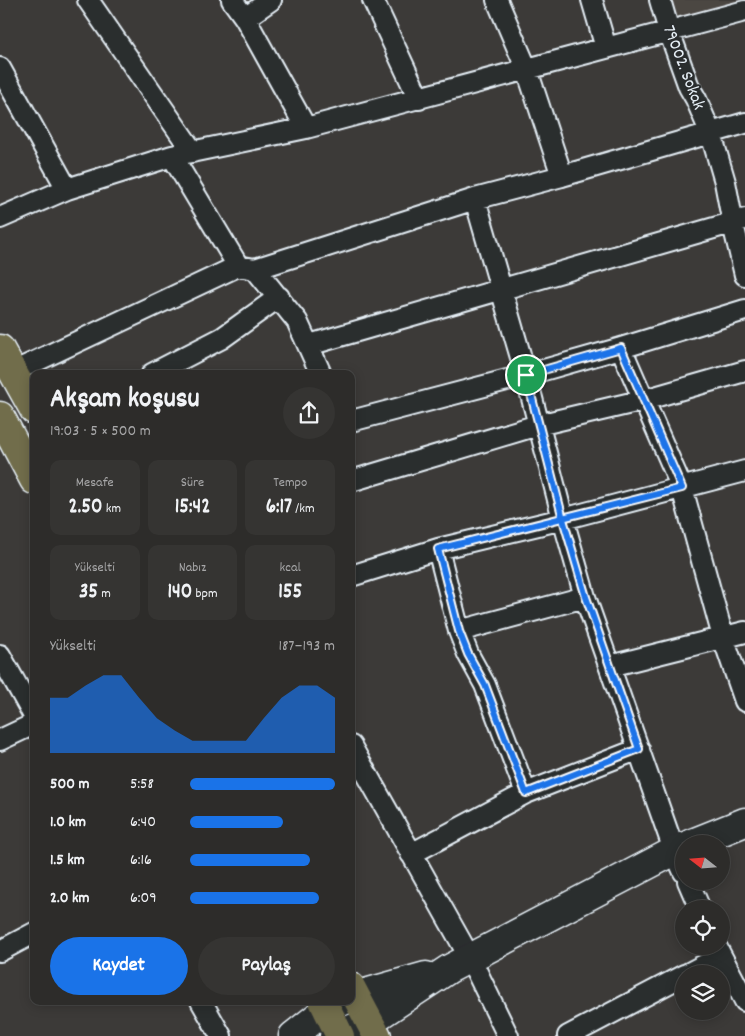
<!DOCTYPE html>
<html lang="tr">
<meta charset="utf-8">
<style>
:root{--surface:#2d2c2a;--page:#353432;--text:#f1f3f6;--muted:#a7a7a8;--line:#484847;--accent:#1a73e8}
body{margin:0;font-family:Dekko,sans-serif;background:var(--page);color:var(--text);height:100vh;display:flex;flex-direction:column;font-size:19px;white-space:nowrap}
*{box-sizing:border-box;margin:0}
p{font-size:16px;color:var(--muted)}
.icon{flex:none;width:28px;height:28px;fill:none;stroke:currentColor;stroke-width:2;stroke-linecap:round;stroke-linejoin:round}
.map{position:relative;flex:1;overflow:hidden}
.sheet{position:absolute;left:30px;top:370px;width:325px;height:635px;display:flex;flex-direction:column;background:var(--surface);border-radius:10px;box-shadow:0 2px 12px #0003,0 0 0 1px var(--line)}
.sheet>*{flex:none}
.needle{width:32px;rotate:287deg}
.buttons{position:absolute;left:675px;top:835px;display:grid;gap:10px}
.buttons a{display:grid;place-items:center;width:55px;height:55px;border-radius:50%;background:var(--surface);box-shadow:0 2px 12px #0003,0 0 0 1px var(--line);font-size:25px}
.pin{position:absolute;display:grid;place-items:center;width:42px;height:42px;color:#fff;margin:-21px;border:2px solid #fff;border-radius:50%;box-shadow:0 1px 5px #0007}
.round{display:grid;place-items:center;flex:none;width:52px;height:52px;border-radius:26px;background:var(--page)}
.head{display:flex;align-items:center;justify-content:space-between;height:85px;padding:0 20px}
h1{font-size:28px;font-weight:800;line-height:38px}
.metrics{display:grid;grid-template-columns:repeat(3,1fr);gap:8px;height:85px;padding:5px 20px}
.metrics div{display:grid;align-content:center;border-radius:10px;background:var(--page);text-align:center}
.metrics b{font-size:21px;font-weight:800}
.metrics small{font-size:14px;font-weight:400}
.metrics p{font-size:14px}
.chart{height:140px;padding:10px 20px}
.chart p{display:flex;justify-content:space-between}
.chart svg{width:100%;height:90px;margin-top:5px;fill:var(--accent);opacity:.7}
.button{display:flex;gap:10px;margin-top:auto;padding:10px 20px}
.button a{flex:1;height:58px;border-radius:30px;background:var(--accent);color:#fff;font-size:20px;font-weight:800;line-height:58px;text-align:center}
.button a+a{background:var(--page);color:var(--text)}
ul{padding:0 20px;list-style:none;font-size:16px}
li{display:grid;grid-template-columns:80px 60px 1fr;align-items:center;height:38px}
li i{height:12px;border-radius:6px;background:var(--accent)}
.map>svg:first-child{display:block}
</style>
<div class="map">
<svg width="745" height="1036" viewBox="0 0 745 1036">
<rect width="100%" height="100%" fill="#3c3a38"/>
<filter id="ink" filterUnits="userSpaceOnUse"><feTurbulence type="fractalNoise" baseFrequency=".02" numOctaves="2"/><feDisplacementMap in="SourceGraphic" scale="10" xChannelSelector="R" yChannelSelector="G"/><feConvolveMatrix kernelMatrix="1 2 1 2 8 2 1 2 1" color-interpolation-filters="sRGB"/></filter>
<g filter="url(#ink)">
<path fill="#4c4643" d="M661 0H745V1L667 23Z"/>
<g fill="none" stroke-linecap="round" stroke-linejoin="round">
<defs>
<path id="street" d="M88 0 193 152
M232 0 245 18 306 128
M373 0 419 99
M497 0 527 70 562 176
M592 0 606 48
M660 0 669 31 689 87 696 99 711 134 725 182 733 224 745 275
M245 18 271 0
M0 68 67 189
M172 156 306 128 745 11
M475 199 526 375 563 519 585 597 674 850 684 872
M0 218 67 189 172 156 238 266 255 269 297 321 321 374
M255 269 475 199 562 176 745 123
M745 310 621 348 682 488 723 637 745 701
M309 345 745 219
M13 372 238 266
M152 374 222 338 279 297
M351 421 526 375 621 348
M351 481 538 425 644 400 745 371
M438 549 459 631 468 654 485 685 526 793
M351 576 438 549 563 519 745 471
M459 631 585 597
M0 655 34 716
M610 666 745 632
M0 740 34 724
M351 746 470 958 508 1036
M411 854 526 793 639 749
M688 881 700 909
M716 946 745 1001
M0 951 34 933
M687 974 721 956
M201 1001 221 1036
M568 1036 684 975"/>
<path id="secondary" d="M690 844 745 822
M351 997 426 976
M293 1036 327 1009 343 1001
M334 1036 369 1022 449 969 684 846"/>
<path id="primary" d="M0 349 34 410
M0 416 34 480
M351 987 377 1036
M323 1001 340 1036"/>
</defs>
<use href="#street" stroke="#e8f1f8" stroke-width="24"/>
<use href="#secondary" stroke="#e8f1f8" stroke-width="31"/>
<use href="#primary" stroke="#e8f1f8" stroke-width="31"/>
<use href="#street" stroke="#2a2d2e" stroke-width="20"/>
<use href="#secondary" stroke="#2a2d2e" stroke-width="28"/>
<use href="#primary" stroke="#716d4b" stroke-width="28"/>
</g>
</g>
<g fill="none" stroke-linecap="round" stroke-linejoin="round" filter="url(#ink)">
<defs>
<path id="route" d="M526 375 563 519 586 597 639 749 526 793 485 685 468 654 459 631 438 549 682 488 621 348 526 375"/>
</defs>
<use href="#route" stroke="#fff" stroke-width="10"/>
<use href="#route" stroke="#1a73e8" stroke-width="6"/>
</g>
<g text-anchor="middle" stroke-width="4" stroke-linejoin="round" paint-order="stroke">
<g font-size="18" fill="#e8f1f8" stroke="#2a2d2e">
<text transform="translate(685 67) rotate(69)" y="6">79002. Sokak</text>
</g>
</g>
</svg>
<div class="buttons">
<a><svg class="needle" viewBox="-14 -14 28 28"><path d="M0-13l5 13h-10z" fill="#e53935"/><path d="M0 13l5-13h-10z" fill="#a7a7a8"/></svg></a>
<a><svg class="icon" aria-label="locate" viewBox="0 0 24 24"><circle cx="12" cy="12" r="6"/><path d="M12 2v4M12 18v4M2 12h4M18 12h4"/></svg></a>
<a><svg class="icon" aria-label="layers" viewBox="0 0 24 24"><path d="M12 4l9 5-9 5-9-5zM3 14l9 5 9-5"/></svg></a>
</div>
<div class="pin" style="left:526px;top:375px;background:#1e9e55"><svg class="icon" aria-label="arrive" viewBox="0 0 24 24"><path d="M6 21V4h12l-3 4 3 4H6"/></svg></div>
<section class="sheet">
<div class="head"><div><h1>Akşam koşusu</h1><p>19:03 · 5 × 500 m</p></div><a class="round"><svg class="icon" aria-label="share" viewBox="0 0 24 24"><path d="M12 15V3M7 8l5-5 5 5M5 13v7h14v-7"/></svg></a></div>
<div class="metrics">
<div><p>Mesafe</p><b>2.50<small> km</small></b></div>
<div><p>Süre</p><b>15:42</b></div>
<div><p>Tempo</p><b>6:17<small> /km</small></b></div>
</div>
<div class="metrics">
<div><p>Yükselti</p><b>35<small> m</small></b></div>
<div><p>Nabız</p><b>140<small> bpm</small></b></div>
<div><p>kcal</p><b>155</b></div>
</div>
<div class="chart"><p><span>Yükselti</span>187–193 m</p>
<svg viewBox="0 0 160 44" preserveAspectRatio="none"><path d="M0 44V17L10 17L20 11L30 6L40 6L50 17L60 27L70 33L80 38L90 38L100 38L110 38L120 27L130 17L140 11L150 11L160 17V44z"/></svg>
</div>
<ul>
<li><b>500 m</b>5:58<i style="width:100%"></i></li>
<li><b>1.0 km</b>6:40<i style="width:64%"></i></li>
<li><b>1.5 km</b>6:16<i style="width:83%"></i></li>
<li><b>2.0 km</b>6:09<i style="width:89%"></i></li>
</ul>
<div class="button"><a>Kaydet</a><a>Paylaş</a></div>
</section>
</div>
